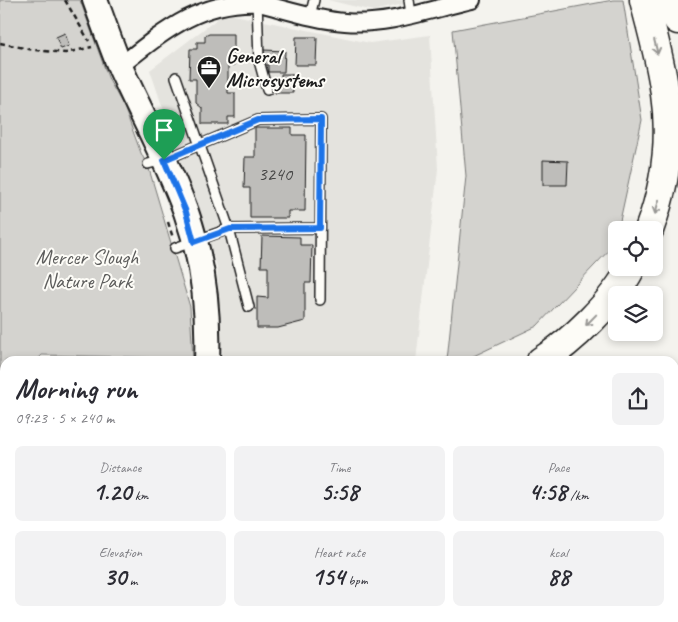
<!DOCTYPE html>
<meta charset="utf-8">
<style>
:root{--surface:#fff;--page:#f2f2f3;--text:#2b2b33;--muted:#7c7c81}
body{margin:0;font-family:Caveat,sans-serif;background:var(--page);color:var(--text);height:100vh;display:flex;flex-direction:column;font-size:19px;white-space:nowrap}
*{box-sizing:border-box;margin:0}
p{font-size:16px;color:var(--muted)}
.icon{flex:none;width:28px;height:28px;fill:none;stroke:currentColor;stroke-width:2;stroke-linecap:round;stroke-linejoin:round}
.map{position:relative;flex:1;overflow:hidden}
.drawer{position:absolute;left:0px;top:356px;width:679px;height:266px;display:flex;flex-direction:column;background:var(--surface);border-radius:15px 15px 0 0;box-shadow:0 2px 8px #0003}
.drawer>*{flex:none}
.controls{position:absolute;left:608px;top:221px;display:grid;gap:10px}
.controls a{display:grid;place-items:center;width:55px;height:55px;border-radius:8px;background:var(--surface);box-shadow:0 2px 8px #0003;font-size:25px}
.pin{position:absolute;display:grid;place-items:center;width:42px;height:42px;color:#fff;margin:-51px -21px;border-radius:50% 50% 50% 0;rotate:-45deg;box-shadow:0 0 5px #0007}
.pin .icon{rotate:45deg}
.round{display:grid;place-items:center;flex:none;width:52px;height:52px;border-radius:8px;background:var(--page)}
.overview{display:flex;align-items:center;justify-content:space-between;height:85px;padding:0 15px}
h1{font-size:28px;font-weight:600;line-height:38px}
.metrics{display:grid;grid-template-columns:repeat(3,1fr);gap:8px;height:85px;padding:5px 15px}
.metrics div{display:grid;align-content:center;border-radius:8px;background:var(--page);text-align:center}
.metrics b{font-size:25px;font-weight:600}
.metrics small{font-size:14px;font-weight:400}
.metrics p{font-size:14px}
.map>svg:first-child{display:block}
</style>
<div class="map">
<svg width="678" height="622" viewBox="0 0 678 622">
<rect width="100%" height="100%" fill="#f4f3ee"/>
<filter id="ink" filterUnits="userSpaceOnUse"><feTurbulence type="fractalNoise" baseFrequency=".02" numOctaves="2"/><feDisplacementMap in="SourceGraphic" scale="10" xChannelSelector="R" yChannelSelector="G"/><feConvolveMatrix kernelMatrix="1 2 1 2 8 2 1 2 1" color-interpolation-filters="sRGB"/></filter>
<g filter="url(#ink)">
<path fill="#e4e3de" d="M328 0H421L373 11Z
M225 13 370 43 430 35 438 169 416 361H223L217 267 150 70Z"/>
<path fill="#d4d3cf" stroke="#787876" d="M0 0H80L109 80 124 107 141 153 149 169 190 307 193 361H173L172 358 42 355 36 361H5V395L0 401Z
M613 0H623L642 120 618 230H616L614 245 537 326 463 361H447L466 176 453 30Z"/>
<path fill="#bebdba" stroke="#1c1c1c" d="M65 33 69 46 61 49 56 37Z
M209 34H234V65H228V93H235V117H228V124H202V108L196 103V79H189L190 49H197V42H205V36Z
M296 37H317L316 65H295Z
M264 50 285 51 284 72H268V65H263Z
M281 74H292L293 93H275V85H281Z
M255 128H292V135H306L305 211H288V218H250V188H244L245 157H255Z
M543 160 568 161 567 185H543Z
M262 236 300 237V245H312L311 283H305V321L278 328H257V297L268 298V267H261Z"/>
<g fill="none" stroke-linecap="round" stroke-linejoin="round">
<defs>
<path id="lane" d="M257 0 259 61 267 90
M409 0 411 14
M310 16 314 0
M176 77 229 229 249 307
M148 164 164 160 258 120 321 119 320 300
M175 248 229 229 320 228
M0 420H5"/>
<path id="street" d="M120 66C163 32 200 0 259 3 287 10 316 20 345 22 388 26 431 9 472 0"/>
<path id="secondary" d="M95 0C103 22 111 45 120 67 142 116 168 162 186 212 203 260 209 310 207 361
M130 622 132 618"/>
<path id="highway" d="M644 0C652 31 661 62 665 94 672 140 665 187 649 230
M670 0 678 20
M541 361C572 342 614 301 631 268
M674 401 678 402
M0 447 5 446
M674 476 678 475
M0 481H5
M674 546H678
M0 557 5 556
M674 569H678
M69 622 102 618"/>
</defs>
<use href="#lane" stroke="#1c1c1c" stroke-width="12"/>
<use href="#street" stroke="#1c1c1c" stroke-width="20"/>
<use href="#secondary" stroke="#1c1c1c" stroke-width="28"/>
<use href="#highway" stroke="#1c1c1c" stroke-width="31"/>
<path stroke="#1c1c1c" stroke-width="2.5" stroke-dasharray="5 4" stroke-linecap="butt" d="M65 0 89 41
M0 43 34 50 66 53 92 47
M168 222 173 238
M318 622 342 618 468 622
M566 622 579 618"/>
<use href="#lane" stroke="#fdfcf7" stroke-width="9"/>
<use href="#street" stroke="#fdfcf7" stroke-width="16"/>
<use href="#secondary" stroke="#fdfcf7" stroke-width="24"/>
<use href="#highway" stroke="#fdfcf7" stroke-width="28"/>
</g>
<defs><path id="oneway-shaft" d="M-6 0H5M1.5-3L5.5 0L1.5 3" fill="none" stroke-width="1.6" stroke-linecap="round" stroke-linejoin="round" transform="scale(1.25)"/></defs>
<g stroke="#989794">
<use href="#oneway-shaft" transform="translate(656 47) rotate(76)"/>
<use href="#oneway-shaft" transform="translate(657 207) rotate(106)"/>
<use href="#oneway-shaft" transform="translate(591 320) rotate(134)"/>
</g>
</g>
<g fill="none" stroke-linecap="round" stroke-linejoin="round" filter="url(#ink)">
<defs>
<path id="route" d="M321 119 320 228 230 229 194 242 186 212 164 160 258 120Z"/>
</defs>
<use href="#route" stroke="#fff" stroke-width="10"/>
<use href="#route" stroke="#1a73e8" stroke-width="6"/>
</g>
<defs>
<symbol id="office-pin" viewBox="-11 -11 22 30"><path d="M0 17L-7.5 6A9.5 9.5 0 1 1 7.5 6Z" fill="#1c1c1c" stroke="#fdfcf7"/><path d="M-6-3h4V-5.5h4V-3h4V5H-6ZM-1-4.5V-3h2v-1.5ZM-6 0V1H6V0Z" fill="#fff"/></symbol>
</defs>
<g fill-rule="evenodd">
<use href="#office-pin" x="195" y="54" width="28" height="38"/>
</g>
<g text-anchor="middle" stroke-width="4" stroke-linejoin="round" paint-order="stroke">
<g font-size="19" fill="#444">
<text x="275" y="180">3240</text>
</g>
<g font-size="21" font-weight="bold" fill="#1c1c1c" stroke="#fdfcf7" text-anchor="start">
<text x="226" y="63">General<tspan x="226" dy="24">Microsystems</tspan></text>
</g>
<g font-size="21" fill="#5c5c5b" stroke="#fdfcf7">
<text x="87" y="264">Mercer Slough<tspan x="87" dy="24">Nature Park</tspan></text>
</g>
</g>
</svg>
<div class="controls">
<a><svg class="icon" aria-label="locate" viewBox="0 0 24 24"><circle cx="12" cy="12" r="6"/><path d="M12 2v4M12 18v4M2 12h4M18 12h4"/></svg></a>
<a><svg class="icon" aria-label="layers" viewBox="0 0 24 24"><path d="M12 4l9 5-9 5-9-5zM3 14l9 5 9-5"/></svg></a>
</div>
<div class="pin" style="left:164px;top:160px;background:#1e9e55"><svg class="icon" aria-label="arrive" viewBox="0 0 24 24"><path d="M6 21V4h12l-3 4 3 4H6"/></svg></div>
<section class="drawer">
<div class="overview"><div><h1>Morning run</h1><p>09:23 · 5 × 240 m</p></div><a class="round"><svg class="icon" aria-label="share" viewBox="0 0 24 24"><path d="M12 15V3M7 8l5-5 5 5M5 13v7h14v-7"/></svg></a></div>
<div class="metrics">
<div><p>Distance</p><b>1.20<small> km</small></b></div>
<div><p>Time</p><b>5:58</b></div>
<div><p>Pace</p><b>4:58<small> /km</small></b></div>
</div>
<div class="metrics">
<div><p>Elevation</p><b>30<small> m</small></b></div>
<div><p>Heart rate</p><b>154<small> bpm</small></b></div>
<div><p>kcal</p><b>88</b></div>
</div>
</section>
</div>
